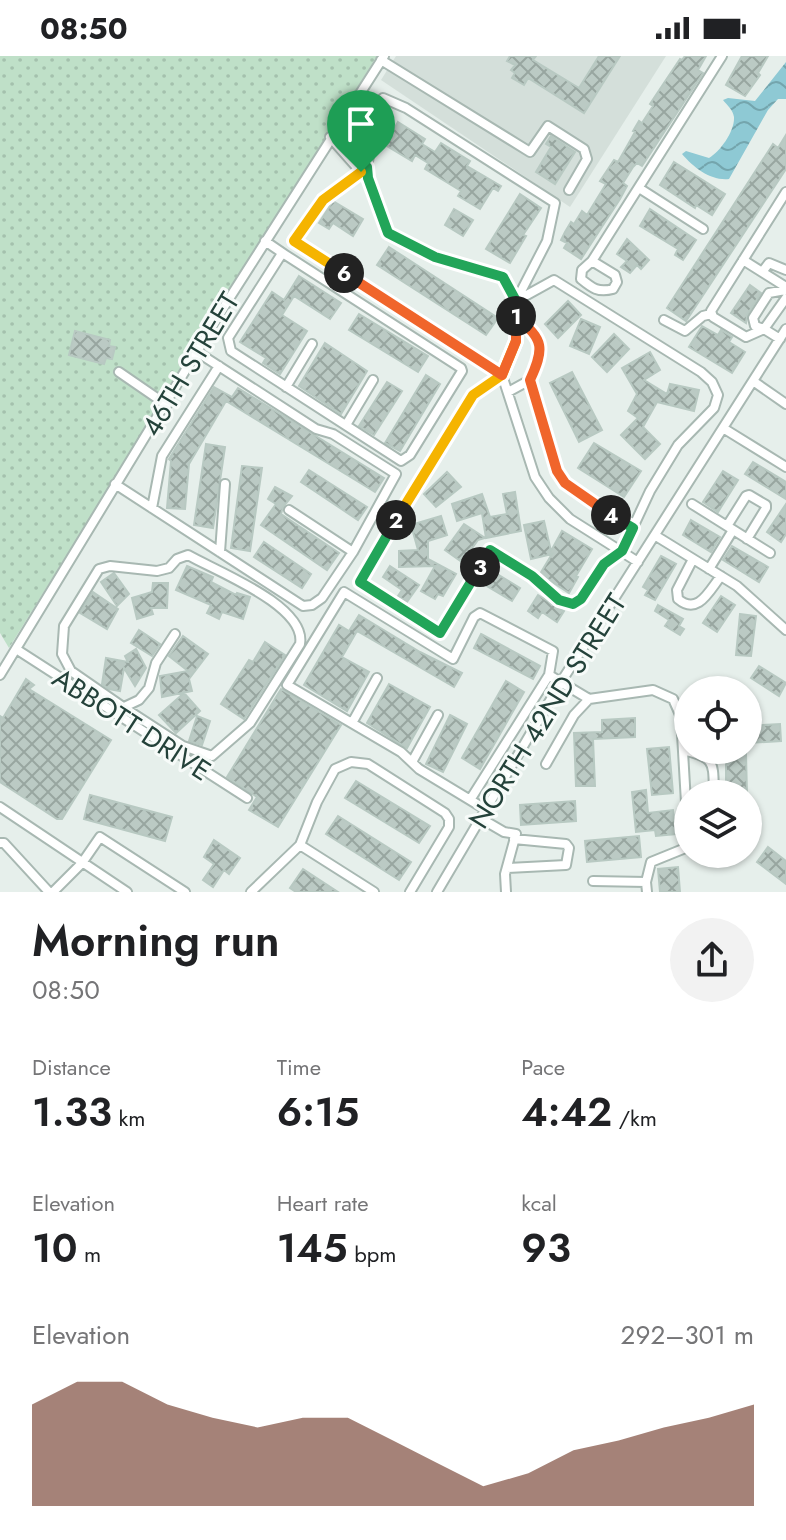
<!DOCTYPE html>
<meta charset="utf-8">
<style>
:root{--surface:#fff;--page:#f2f2f2;--text:#202124;--muted:#757577;--accent:#7f4e3f}
body{margin:0;font-family:Jost,sans-serif;background:var(--page);color:var(--text);height:100vh;display:flex;flex-direction:column;font-size:30px;white-space:nowrap}
*{box-sizing:border-box;margin:0}
p{font-size:26px;color:var(--muted)}
.icon{flex:none;width:44px;height:44px;fill:none;stroke:currentColor;stroke-width:2;stroke-linecap:round;stroke-linejoin:round}
.map{position:relative;height:836px;overflow:hidden}
.details{display:flex;flex-direction:column;background:var(--surface);flex:1}
.details>*{flex:none}
.fabs{position:absolute;left:674px;top:620px;display:grid;gap:16px}
.fabs a{display:grid;place-items:center;width:88px;height:88px;border-radius:50%;background:var(--surface);box-shadow:0 2px 6px #0004;font-size:40px}
.pin{position:absolute;display:grid;place-items:center;width:68px;height:68px;color:#fff;margin:-82px -34px;border-radius:50% 50% 50% 0;rotate:-45deg;box-shadow:0 0 8px #0007}
.pin .icon{rotate:45deg}
.km{position:absolute;width:40px;height:40px;margin:-20px;border-radius:50%;background:#222;color:#fff;font-size:22px;line-height:40px;text-align:center}
.round{display:grid;place-items:center;flex:none;width:84px;height:84px;border-radius:42px;background:var(--page)}
.summary{display:flex;align-items:center;justify-content:space-between;height:136px;padding:0 32px}
h1{font-size:44px;font-weight:600;line-height:60px}
.figures{display:grid;grid-template-columns:repeat(3,1fr);gap:12px;height:136px;padding:8px 32px}
.figures div{display:grid;align-content:center}
.figures b{font-size:40px;font-weight:600}
.figures small{font-size:22px;font-weight:400}
.figures p{font-size:22px}
.chart{height:224px;padding:16px 32px}
.chart p{display:flex;justify-content:space-between}
.chart svg{width:100%;height:144px;margin-top:8px;fill:var(--accent);opacity:.7}
.status{display:flex;justify-content:space-between;align-items:center;height:56px;padding:0 40px;background:var(--surface);direction:ltr}
.status svg{height:22px;fill:currentColor}
.map>svg:first-child{display:block}
</style>
<div class="status"><b>08:50</b><svg viewBox="0 0 49 12"><path d="M0 12V9h3v3zM5 12V6h3v6zM10 12V3h3v9zM15 12V0h3v12zM26 1h20v11H26zM47 4h2v5h-2z"/></svg></div>
<div class="map">
<svg width="786" height="836" viewBox="0 0 786 836">
<defs>
<pattern id="grass-dots" width="8" height="8" patternUnits="userSpaceOnUse" patternTransform="scale(2)"><rect width="8" height="8" fill="#bfe0c8"/><path d="M2 2h.1M6 6h.1" fill="none" stroke="#a4c1ad" stroke-width="1.8" stroke-linecap="round"/></pattern>
<pattern id="water-waves" width="16" height="10" patternUnits="userSpaceOnUse" patternTransform="scale(2)"><rect width="16" height="10" fill="#8ec9d4"/><path d="M0 5q4-4 8 0t8 0" fill="none" stroke="#74a5ad"/></pattern>
<pattern id="building-cross-hatch" width="8" height="8" patternUnits="userSpaceOnUse" patternTransform="scale(2)"><rect width="8" height="8" fill="#bbcac4"/><path d="M0 0l8 8M0 8l8-8" fill="none" stroke="#98a6a0"/></pattern>
</defs>
<rect width="100%" height="100%" fill="#e6efeb"/>
<path fill="#d4dfda" d="M396 0H666L570 151 381 24Z"/>
<path fill="url(#grass-dots)" d="M0 0H377L9 592 0 577Z"/>
<path fill="url(#water-waves)" d="M786 6V43H778L768 54 729 123C711 125 694 112 682 98L686 95 709 102C720 96 735 75 734 61 733 54 727 49 723 44L728 42 755 45Z"/>
<path fill="url(#building-cross-hatch)" stroke="#b8c9c2" stroke-width="2" d="M510 0H536L533 4 579 32 599 0H620L584 57 528 22 524 29 512 22 515 17 511 14 515 9 507 5Z
M685 0H706L698 14 703 17 642 110 637 107 633 111 623 127 627 130 620 143 581 203 564 192 567 187 561 184 565 176 571 166 574 168 582 155 587 159 606 128 600 125 614 104 618 106 635 76 633 75 639 65 642 67 653 50 650 48 680 3 682 4Z
M742 0H768L758 17 760 19 745 40 726 29Z
M398 66 425 83 422 88 435 96 441 87 470 105 467 110 501 130 498 135 493 132 480 153 458 140 461 135 425 113 428 107 415 99 412 105 385 89Z
M786 79V113L686 265 667 252 773 88 778 92Z
M551 80 575 96 555 128 536 116 551 91 546 88Z
M674 106 725 138 712 159 696 149 695 152 660 129Z
M520 138 541 152 523 179 526 180 510 207 486 193Z
M333 145 363 163 353 180 333 167 329 173 319 167Z
M454 153 473 164 463 180 445 169Z
M650 153 696 184 683 204 675 199 678 193 640 170Z
M627 183 649 204 641 213 637 209 630 217 621 211 627 205 617 198Z
M389 191 498 262 486 279 377 209Z
M299 220 341 247 330 263 294 240 282 259 307 275 280 318 263 307 266 302 240 286 272 236 284 244Z
M750 229 761 237 747 259 746 267 731 257Z
M568 245 581 259 558 282 545 268Z
M359 258 428 300 418 316 349 274Z
M581 263 600 271 589 298 570 290Z
M702 270 718 279 721 274 732 281 729 286 745 296 732 317 689 291Z
M75 275 110 284 109 290 115 291 112 303 106 302 104 308 69 299Z
M614 278 629 293 607 316 592 301Z
M325 287 367 315 341 358 299 330Z
M650 296 660 314 644 324 667 338 670 328 699 334 694 355 657 346 643 371 660 388 645 403 621 379 638 362 628 355 637 338 622 312Z
M572 316 602 374 579 386 550 327Z
M426 319 440 328 400 395 385 387Z
M387 326 402 335 374 379 359 370Z
M214 331 232 341 238 332 384 422 375 436 226 345 189 408 185 453 167 452 171 405 169 403Z
M594 387 641 415 624 441 578 412Z
M206 388 225 391 213 472 194 469Z
M753 406 786 426V443L745 418Z
M242 410 262 412 250 495 231 492Z
M309 414 367 451 358 464 301 426Z
M723 415 738 424 718 456 703 446Z
M447 416 461 431 436 451 424 438Z
M275 431 292 440 283 451 281 458 339 497 327 514 261 469 276 448 268 443Z
M515 436 521 475 486 482 482 457 457 465 452 448 482 438 490 461 507 458 503 438Z
M786 448V478L781 486 767 476Z
M441 460 447 479 428 485V503L456 518 443 540 438 538 435 543 421 535 435 510 399 511V495L418 494 411 469Z
M691 464 720 481 711 496 683 479Z
M544 465 551 495 562 475 592 493 576 520 578 521 569 537 540 518 552 498 531 503 524 469Z
M464 468 485 482 478 484 462 506 445 494Z
M264 486 311 518 302 532 254 501Z
M732 490 768 511 759 526 723 504Z
M661 500 676 508 655 544 645 539 648 534 643 531Z
M187 510 213 521 211 526 236 539 237 537 250 541 243 563 222 556 219 563 207 557 211 549 176 534Z
M390 510 419 529 407 546 398 540 402 534 383 521Z
M494 516 520 532 512 545 485 529Z
M114 517 129 538 117 550 101 526Z
M153 527H168L167 552H151L153 558 137 563 132 542 152 536Z
M93 536 118 553 107 573 80 557Z
M538 539 564 555 557 566 542 556 538 562 528 555Z
M721 540 735 549 717 576 703 567Z
M658 549 683 563 679 570 684 573 680 579 665 570 669 564 655 555Z
M740 558 756 560 751 600 736 599Z
M359 559 420 596 462 617 454 631 357 575 342 601 369 616 347 655 304 629 339 569 349 575Z
M139 574 160 588 152 600 131 587Z
M481 578 540 610 533 623 474 592Z
M183 580 208 598 189 623 192 635 162 641 160 620 188 615 169 600Z
M265 586 285 599 244 663 221 648 249 604 253 606Z
M136 593 146 612 135 630 124 612 120 635 109 633 102 628 106 602 128 606 125 600Z
M759 610 786 627 779 640 751 622Z
M26 623 34 629 29 633 111 684 62 763H57L0 726V660L3 662Z
M506 625 524 636 480 713 462 702Z
M389 628 430 651 407 692 367 667Z
M281 633 341 669 278 771 249 754 257 741 227 721Z
M184 637 200 655 176 677 159 659Z
M450 659 467 668 443 716 426 708Z
M197 660 210 665 202 689 189 685Z
M635 662V681L593 683 595 730H576L574 677 602 676V664Z
M780 668 781 685 748 687V670Z
M669 691 673 737 652 739 647 693Z
M746 698 747 738H726V699Z
M356 725 430 770 419 787 345 742Z
M646 734 648 757 673 754 676 778 656 780 655 774 636 776 632 736Z
M90 739 172 761 165 785 84 763Z
M575 745 576 765 521 769 520 749Z
M338 760 411 806 399 824 326 778Z
M639 780 641 801 587 806 585 785Z
M214 784 240 802 229 818 224 814 213 831 203 824 214 808 204 801Z
M768 791 786 805V828L757 806Z
M678 811 680 836H660L658 813Z
M303 813 338 836H296L290 832Z"/>
<g fill="none" stroke-linecap="round" stroke-linejoin="round">
<defs>
<path id="minor" d="M381 4 530 96 548 70 584 93 587 103 569 134
M335 74 367 100
M330 81 361 116
M367 111 368 122 388 177 435 201 503 221 516 245
M639 132 703 173
M265 185 284 198
M284 198 461 312 462 315 410 399 401 405 231 295 228 282 281 199Z
M743 204 786 231
M592 205 615 219 617 226 613 233C598 237 592 232 581 223L582 214 592 205 722 0
M762 216 769 207 786 214
M786 234 769 237 753 262 755 270 764 273 786 242
M516 245 554 224 701 316 712 326 718 339 714 352 678 389 650 435 622 495 604 508 581 543 573 548 559 544 532 520 490 494 440 577 360 526 441 388 473 339 502 319 294 185 323 144 367 111 371 89 368 58 383 42 406 52 555 147 547 185 516 245V285L502 319 535 421 549 442 570 463 638 506
M516 262C545 282 544 295 530 324L557 415 565 427 633 472
M664 264 685 275 703 260 711 258
M780 283 764 273 746 281 713 261 711 255 786 136
M119 316 167 349
M753 325 786 348
M286 331 312 288
M508 336 530 324
M346 369 373 324
M723 372 786 411
M115 428 303 550 312 549 322 542 353 496 396 418 333 378 316 373 197 296
M692 448 770 497
M152 452 162 400 219 310
M289 454 353 496
M727 470 746 440 749 439 766 449V452L747 483
M656 480 737 530 786 574
M220 496 225 428
M188 499C216 515 307 550 300 588L250 667 212 700 183 690 123 651 71 615 62 598 64 570 99 513 110 510 157 515 169 512 177 503Z
M693 503 677 534 678 543C698 560 709 535 721 520
M709 513 733 474
M16 593 247 742
M0 619 227 246 384 0
M122 652 139 644 149 632 156 607 175 578
M352 667 377 622
M683 694C716 702 713 706 714 738
M412 706 438 659
M546 708 574 659 589 643
M470 744 549 619
M0 751 127 836
M485 753 419 713 401 696 287 629 344 536 453 603 474 561 480 557 553 595 549 619 589 643 653 634 673 643 681 661 688 781
M480 762 504 776 516 778 505 818 506 836
M0 787H4L49 836
M300 789 374 836
M507 812 566 809 569 792 566 788 514 783
M593 825 646 826
M53 836 82 807 100 781 185 836
M251 836 300 789 317 746 335 713 351 706 368 708 445 757 449 763V771L410 836
M437 836 561 626 786 273
M647 836 646 826 651 806 688 791"/>
</defs>
<use href="#minor" stroke="#a8b8b2" stroke-width="12"/>
<use href="#minor" stroke="#fff" stroke-width="8"/>
</g>
<g fill="none" stroke-linecap="round" stroke-linejoin="round">
<defs>
<path id="split-1" d="M361 116 367 111 368 122 388 177 435 201 503 221 516 245V260"/>
<path id="split-2" d="M396 464 473 339 502 319 516 285V260"/>
<path id="split-3" d="M396 464 360 526 440 577 480 511"/>
<path id="split-4" d="M480 511 490 494 532 520 559 544 573 548 581 543 604 508 622 495 633 472 611 459"/>
<path id="split-5" d="M516 266V262C545 282 544 294 530 324L557 415 565 427 611 459"/>
<path id="split-6" d="M344 217 502 319 516 285V266"/>
<path id="split-7" d="M344 217 294 185 323 144 361 116"/>
</defs>
<use href="#split-1" stroke="#fff" stroke-width="16"/>
<use href="#split-2" stroke="#fff" stroke-width="16"/>
<use href="#split-3" stroke="#fff" stroke-width="16"/>
<use href="#split-4" stroke="#fff" stroke-width="16"/>
<use href="#split-5" stroke="#fff" stroke-width="16"/>
<use href="#split-6" stroke="#fff" stroke-width="16"/>
<use href="#split-7" stroke="#fff" stroke-width="16"/>
<use href="#split-1" stroke="#22a559" stroke-width="10"/>
<use href="#split-2" stroke="#f5b400" stroke-width="10"/>
<use href="#split-3" stroke="#22a559" stroke-width="10"/>
<use href="#split-4" stroke="#22a559" stroke-width="10"/>
<use href="#split-5" stroke="#f0652b" stroke-width="10"/>
<use href="#split-6" stroke="#f0652b" stroke-width="10"/>
<use href="#split-7" stroke="#f5b400" stroke-width="10"/>
</g>
<g text-anchor="middle" stroke-width="6" stroke-linejoin="round" paint-order="stroke">
<g font-size="28" fill="#24423a" stroke="#f7fbf9">
<text transform="translate(190 308) rotate(-59)" y="10">46TH STREET</text>
<text transform="translate(547 655) rotate(-58)" y="10">NORTH 42ND STREET</text>
<text transform="translate(132 668) rotate(33)" y="10">ABBOTT DRIVE</text>
</g>
</g>
</svg>
<div class="fabs">
<a><svg class="icon" aria-label="locate" viewBox="0 0 24 24"><circle cx="12" cy="12" r="6"/><path d="M12 2v4M12 18v4M2 12h4M18 12h4"/></svg></a>
<a><svg class="icon" aria-label="layers" viewBox="0 0 24 24"><path d="M12 4l9 5-9 5-9-5zM3 14l9 5 9-5"/></svg></a>
</div>
<div class="pin" style="left:361px;top:116px;background:#1e9e55"><svg class="icon" aria-label="arrive" viewBox="0 0 24 24"><path d="M6 21V4h12l-3 4 3 4H6"/></svg></div>
<b class="km" style="left:516px;top:260px">1</b>
<b class="km" style="left:396px;top:464px">2</b>
<b class="km" style="left:480px;top:511px">3</b>
<b class="km" style="left:611px;top:459px">4</b>
<b class="km" style="left:344px;top:217px">6</b>
</div>
<section class="details">
<div class="summary"><div><h1>Morning run</h1><p>08:50</p></div><a class="round"><svg class="icon" aria-label="share" viewBox="0 0 24 24"><path d="M12 15V3M7 8l5-5 5 5M5 13v7h14v-7"/></svg></a></div>
<div class="figures">
<div><p>Distance</p><b>1.33<small> km</small></b></div>
<div><p>Time</p><b>6:15</b></div>
<div><p>Pace</p><b>4:42<small> /km</small></b></div>
</div>
<div class="figures">
<div><p>Elevation</p><b>10<small> m</small></b></div>
<div><p>Heart rate</p><b>145<small> bpm</small></b></div>
<div><p>kcal</p><b>93</b></div>
</div>
<div class="chart"><p><span>Elevation</span>292–301 m</p>
<svg viewBox="0 0 160 44" preserveAspectRatio="none"><path d="M0 44V13L10 6L20 6L30 13L40 17L50 20L60 17L70 17L80 24L90 31L100 38L110 34L120 27L130 24L140 20L150 17L160 13V44z"/></svg>
</div>
</section>
